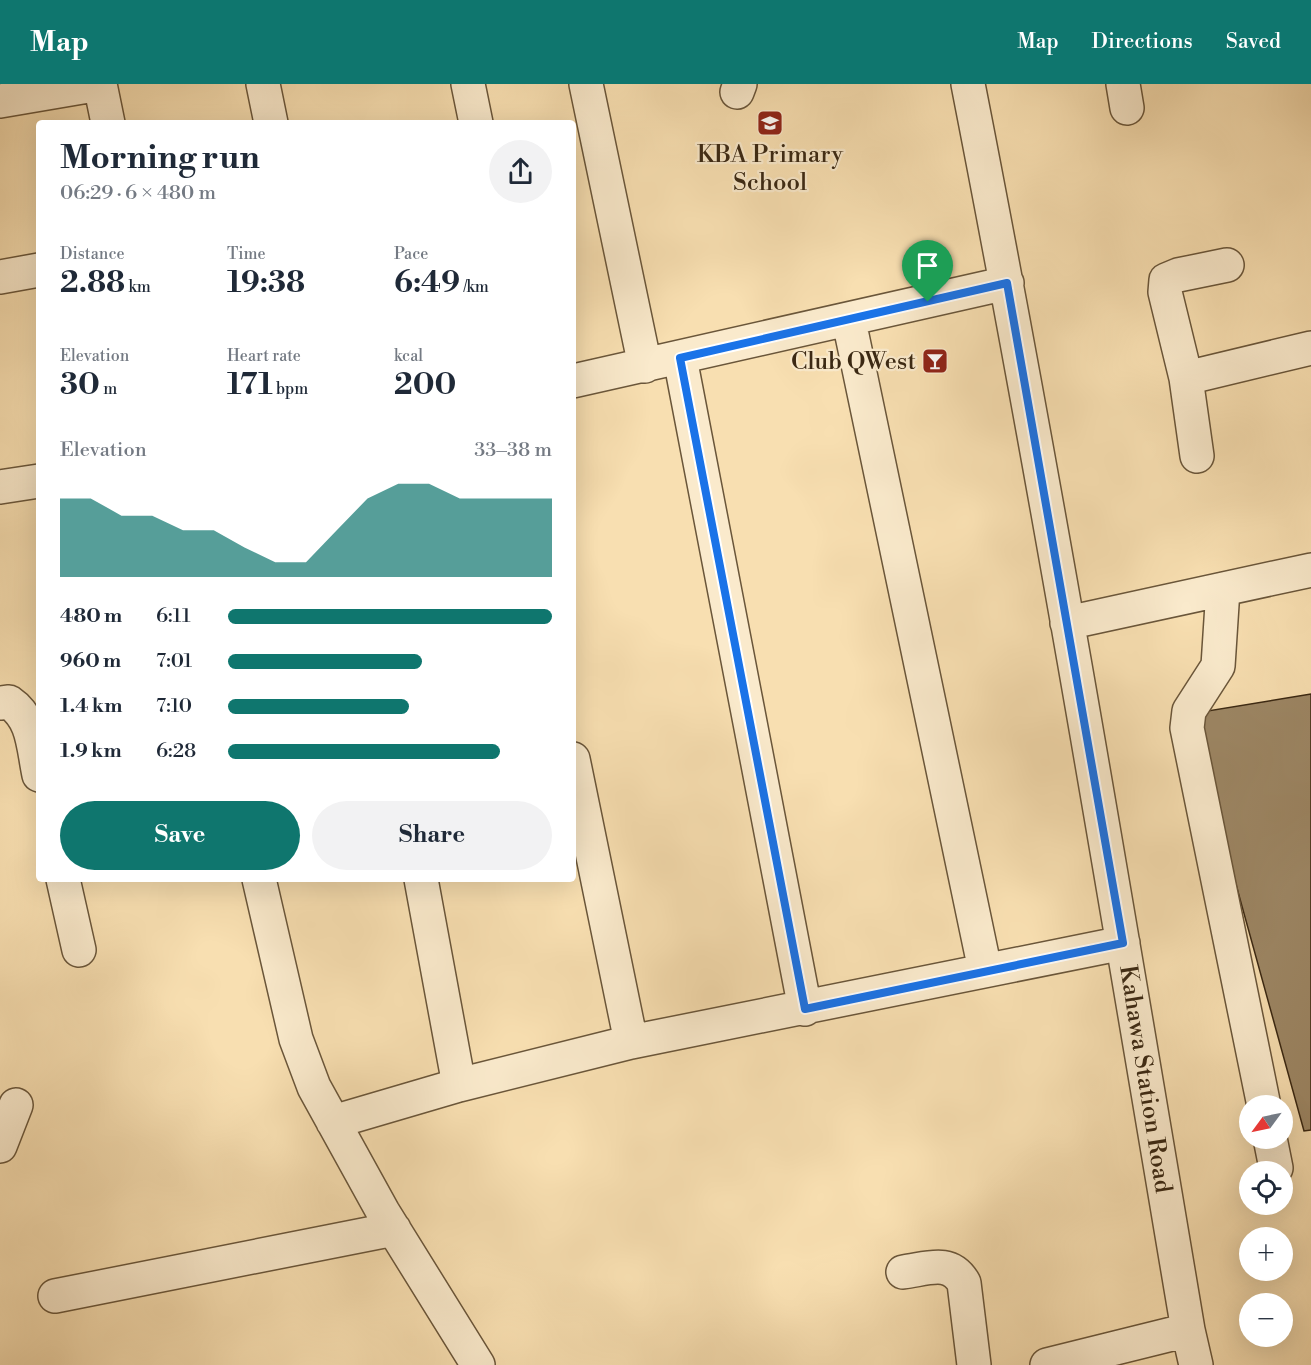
<!DOCTYPE html>
<meta charset="utf-8">
<style>
:root{--surface:#fff;--page:#f2f2f3;--text:#1f2937;--muted:#747a83;--accent:#0f766e}
body{margin:0;font-family:"Libre Bodoni",serif;background:var(--page);color:var(--text);height:100vh;display:flex;flex-direction:column;font-size:22px;white-space:nowrap}
*{box-sizing:border-box;margin:0}
p{font-size:20px;color:var(--muted)}
.icon{flex:none;width:33px;height:33px;fill:none;stroke:currentColor;stroke-width:2;stroke-linecap:round;stroke-linejoin:round}
.map{position:relative;flex:1;overflow:hidden}
.panel{position:absolute;left:36px;top:36px;width:540px;height:762px;display:flex;flex-direction:column;background:var(--surface);border-radius:6px;box-shadow:0 6px 24px #0002}
.panel>*{flex:none}
.needle{width:39px;rotate:237deg}
.fabs{position:absolute;left:1239px;top:1011px;display:grid;gap:12px}
.fabs a{display:grid;place-items:center;width:54px;height:54px;border-radius:50%;background:var(--surface);box-shadow:0 6px 24px #0002;font-size:30px}
.pin{position:absolute;display:grid;place-items:center;width:51px;height:51px;color:#fff;margin:-62px -26px;border-radius:50% 50% 50% 0;rotate:-45deg;box-shadow:0 0 6px #0007}
.pin .icon{rotate:45deg}
.round{display:grid;place-items:center;flex:none;width:63px;height:63px;border-radius:32px;background:var(--page)}
.headline{display:flex;align-items:center;justify-content:space-between;height:102px;padding:0 24px}
h1{font-size:33px;font-weight:700;line-height:45px}
.stats{display:grid;grid-template-columns:repeat(3,1fr);gap:9px;height:102px;padding:6px 24px}
.stats div{display:grid;align-content:center}
.stats b{font-size:30px;font-weight:700}
.stats small{font-size:16px;font-weight:400}
.stats p{font-size:16px}
.chart{height:168px;padding:12px 24px}
.chart p{display:flex;justify-content:space-between}
.chart svg{width:100%;height:108px;margin-top:6px;fill:var(--accent);opacity:.7}
.primary-button{display:flex;gap:12px;margin-top:auto;padding:12px 24px}
.primary-button a{flex:1;height:69px;border-radius:36px;background:var(--accent);color:#fff;font-size:24px;font-weight:700;line-height:69px;text-align:center}
.primary-button a+a{background:var(--page);color:var(--text)}
ul{padding:0 24px;list-style:none;font-size:20px}
li{display:grid;grid-template-columns:96px 72px 1fr;align-items:center;height:45px}
li i{height:15px;border-radius:8px;background:var(--accent)}
header{display:flex;align-items:center;gap:36px;box-sizing:border-box;height:84px;padding:0 30px;background:var(--accent);color:#fff}
header strong{font-size:28px}
nav{display:flex;gap:33px;margin-inline-start:auto;font-size:21px}
.map>svg:first-child{display:block}
</style>
<header>
<strong>Map</strong>
<nav><a>Map</a><a>Directions</a><a>Saved</a></nav>
</header>
<div class="map">
<svg width="1311" height="1281" viewBox="0 0 1311 1281">
<rect width="100%" height="100%" fill="#f8dfb1"/>
<filter id="stains"><feTurbulence type="fractalNoise" baseFrequency=".00333" numOctaves="4"/><feColorMatrix values="0 0 0 0 .2 0 0 0 0 .09 0 0 0 0 .02 0 0 0 .5 -.17"/></filter>
<radialGradient id="worn" r=".72"><stop offset=".6" stop-color="#630" stop-opacity="0"/><stop offset="1" stop-color="#630" stop-opacity=".3"/></radialGradient>
<path fill="#9d8765" stroke="#3a2813" stroke-width="1.5" d="M1311 610V1046L1304 1047 1189 630Z"/>
<g fill="none" stroke-linecap="round" stroke-linejoin="round">
<defs>
<path id="minor" d="M100 0 108 39
M263 0 271 39
M468 0 476 39
M586 0 645 282
M968 0C1049 414 1118 830 1188 1246L1196 1281
M1123 0 1127 24
M737 8 740 0
M0 17 100 0
M0 193 39 186
M849 237 985 886
M680 274 805 925
M1186 294 1311 264
M573 297 1007 199
M1197 372 1186 294 1165 208 1166 196 1178 191 1227 181
M0 403 39 397
M1223 505 1218 582 1189 627 1187 644 1264 1022
M1067 539 1311 486
M0 619 9 618C34 635 33 663 39 691
M573 675 631 958
M63 795 79 866
M259 795 296 955 314 1003 383 1128 478 1281
M459 1001 631 958 1123 859
M333 1038 459 1001 421 795
M1270 1054 1276 1084
M0 1062 16 1021
M903 1188C927 1185 950 1174 964 1199L974 1281
M55 1212 394 1145
M1047 1281 1188 1246"/>
</defs>
<use href="#minor" stroke="#6a563a" stroke-width="36"/>
<use href="#minor" stroke="#faeacc" stroke-width="33"/>
</g>
<g fill="none" stroke-linecap="round" stroke-linejoin="round">
<defs>
<path id="route" d="M1007 199 1123 859 805 925 680 274Z"/>
</defs>
<use href="#route" stroke="#fff" stroke-width="12"/>
<use href="#route" stroke="#1a73e8" stroke-width="8"/>
</g>
<defs>
<symbol id="school-square" viewBox="-11 -11 22 22"><rect x="-9" y="-9" width="18" height="18" rx="4" fill="#8f2418" stroke="#faeacc"/><path d="M0-5L7-2L0 1L-7-2ZM-4 1L0 2.5L4 1V4Q0 6-4 4Z" fill="#fff"/></symbol>
<symbol id="bar-square" viewBox="-11 -11 22 22"><rect x="-9" y="-9" width="18" height="18" rx="4" fill="#8f2418" stroke="#faeacc"/><path d="M-6-5H6L.8 .8V4.5H3.5V6h-7V4.5H-.8V.8Z" fill="#fff"/></symbol>
</defs>
<g fill-rule="evenodd">
<use href="#school-square" x="755" y="24" width="30" height="30"/>
<use href="#bar-square" x="920" y="262" width="30" height="30"/>
</g>
<g text-anchor="middle" stroke-width="4.5" stroke-linejoin="round" paint-order="stroke">
<g font-size="24" fill="#3a2813" stroke="#faeacc">
<text x="770" y="78">KBA Primary<tspan x="770" dy="28">School</tspan></text>
<text x="916" y="285" text-anchor="end">Club QWest</text>
</g>
<g font-size="24" fill="#3a2813" stroke="#faeacc">
<text transform="translate(1146 995) rotate(81)" y="8">Kahawa Station Road</text>
</g>
</g>
<rect width="100%" height="100%" filter="url(#stains)"/>
<rect width="100%" height="100%" fill="url(#worn)"/>
</svg>
<div class="fabs">
<a><svg class="needle" viewBox="-14 -14 28 28"><path d="M0-13l5 13h-10z" fill="#e53935"/><path d="M0 13l5-13h-10z" fill="#747a83"/></svg></a>
<a><svg class="icon" aria-label="locate" viewBox="0 0 24 24"><circle cx="12" cy="12" r="6"/><path d="M12 2v4M12 18v4M2 12h4M18 12h4"/></svg></a>
<a>+</a>
<a>−</a>
</div>
<div class="pin" style="left:928px;top:218px;background:#1e9e55"><svg class="icon" aria-label="arrive" viewBox="0 0 24 24"><path d="M6 21V4h12l-3 4 3 4H6"/></svg></div>
<section class="panel">
<div class="headline"><div><h1>Morning run</h1><p>06:29 · 6 × 480 m</p></div><a class="round"><svg class="icon" aria-label="share" viewBox="0 0 24 24"><path d="M12 15V3M7 8l5-5 5 5M5 13v7h14v-7"/></svg></a></div>
<div class="stats">
<div><p>Distance</p><b>2.88<small> km</small></b></div>
<div><p>Time</p><b>19:38</b></div>
<div><p>Pace</p><b>6:49<small> /km</small></b></div>
</div>
<div class="stats">
<div><p>Elevation</p><b>30<small> m</small></b></div>
<div><p>Heart rate</p><b>171<small> bpm</small></b></div>
<div><p>kcal</p><b>200</b></div>
</div>
<div class="chart"><p><span>Elevation</span>33–38 m</p>
<svg viewBox="0 0 160 44" preserveAspectRatio="none"><path d="M0 44V12L10 12L20 19L30 19L40 25L50 25L60 32L70 38L80 38L90 25L100 12L110 6L120 6L130 12L140 12L150 12L160 12V44z"/></svg>
</div>
<ul>
<li><b>480 m</b>6:11<i style="width:100%"></i></li>
<li><b>960 m</b>7:01<i style="width:60%"></i></li>
<li><b>1.4 km</b>7:10<i style="width:56%"></i></li>
<li><b>1.9 km</b>6:28<i style="width:84%"></i></li>
</ul>
<div class="primary-button"><a>Save</a><a>Share</a></div>
</section>
</div>
